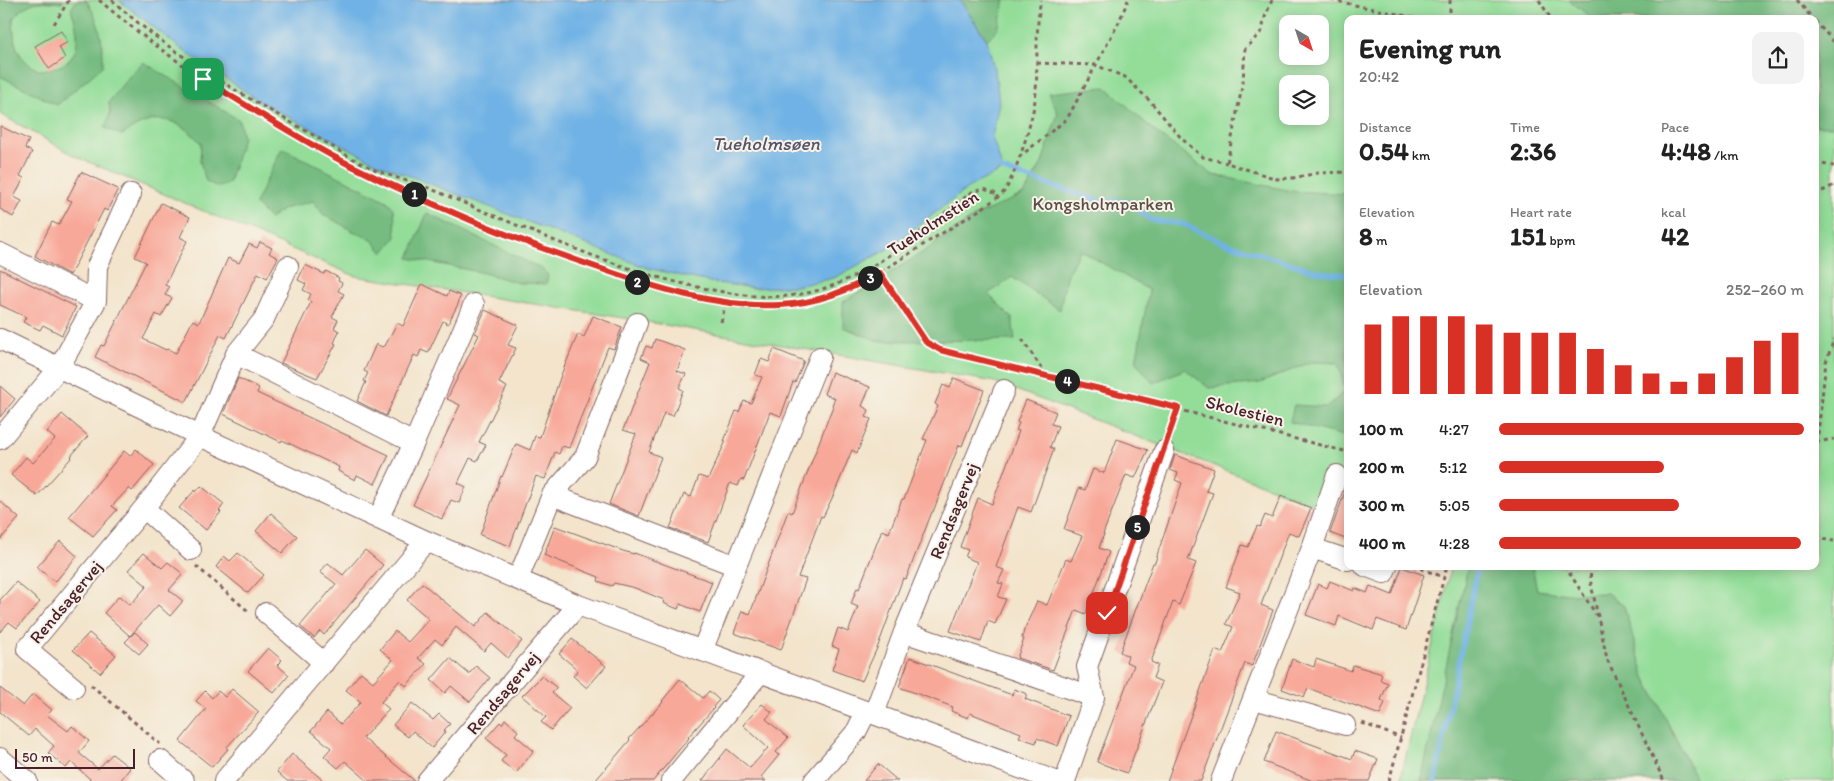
<!DOCTYPE html>
<meta charset="utf-8">
<style>
:root{--surface:#fff;--page:#f2f2f2;--text:#222;--muted:#767676;--accent:#d93025}
body{margin:0;font-family:Itim,sans-serif;background:var(--page);color:var(--text);height:100vh;display:flex;flex-direction:column;font-size:19px;white-space:nowrap}
*{box-sizing:border-box;margin:0}
p{font-size:16px;color:var(--muted)}
.icon{flex:none;width:28px;height:28px;fill:none;stroke:currentColor;stroke-width:2;stroke-linecap:round;stroke-linejoin:round}
.map{position:relative;flex:1;overflow:hidden}
.side{position:absolute;left:1344px;top:15px;width:475px;height:555px;display:flex;flex-direction:column;background:var(--surface);border-radius:10px;box-shadow:0 2px 12px #0003}
.side>*{flex:none}
.needle{width:32px;rotate:141deg}
.buttons{position:absolute;left:1279px;top:15px;display:grid;gap:10px}
.buttons a{display:grid;place-items:center;width:50px;height:50px;border-radius:10px;background:var(--surface);box-shadow:0 2px 12px #0003;font-size:25px}
.scale{position:absolute;left:15px;bottom:12px;width:120px;box-sizing:border-box;padding-left:5px;border:2px solid #4a1f2b;border-top:0;font-size:14px;line-height:18px;white-space:nowrap;color:#4a1f2b;-webkit-text-stroke:4px #f7f3e8;paint-order:stroke}
.pin{position:absolute;display:grid;place-items:center;width:42px;height:42px;color:#fff;margin:-21px;border-radius:10px;box-shadow:0 2px 8px #0006}
.km{position:absolute;width:25px;height:25px;margin:-12px;border-radius:50%;background:#222;color:#fff;font-size:14px;line-height:25px;text-align:center}
.round{display:grid;place-items:center;flex:none;width:52px;height:52px;border-radius:10px;background:var(--page)}
.overview{display:flex;align-items:center;justify-content:space-between;height:85px;padding:0 15px}
h1{font-size:28px;font-weight:700;line-height:38px}
.stats{display:grid;grid-template-columns:repeat(3,1fr);gap:8px;height:85px;padding:5px 15px}
.stats div{display:grid;align-content:center}
.stats b{font-size:25px;font-weight:700}
.stats small{font-size:14px;font-weight:400}
.stats p{font-size:14px}
.chart{height:140px;padding:10px 15px}
.chart p{display:flex;justify-content:space-between}
.chart svg{width:100%;height:90px;margin-top:5px;stroke:var(--accent);stroke-width:6}
ul{padding:0 15px;list-style:none;font-size:16px}
li{display:grid;grid-template-columns:80px 60px 1fr;align-items:center;height:38px}
li i{height:12px;border-radius:6px;background:var(--accent)}
.map>svg:first-child{display:block}
</style>
<div class="map">
<svg width="1834" height="781" viewBox="0 0 1834 781">
<rect width="100%" height="100%" fill="#f7f3e8"/>
<filter id="ink" filterUnits="userSpaceOnUse"><feTurbulence type="fractalNoise" baseFrequency=".02" numOctaves="2"/><feDisplacementMap in="SourceGraphic" scale="10" xChannelSelector="R" yChannelSelector="G"/><feConvolveMatrix kernelMatrix="1 2 1 2 8 2 1 2 1" color-interpolation-filters="sRGB"/></filter>
<filter id="wash" filterUnits="userSpaceOnUse"><feTurbulence type="fractalNoise" baseFrequency=".0096" numOctaves="4" result="noise"/><feDisplacementMap in="SourceGraphic" scale="20" xChannelSelector="R" yChannelSelector="G"/><feGaussianBlur stdDeviation="1.12" result="paint"/><feColorMatrix in="noise" values="0 0 0 0 0 0 0 0 0 0 0 0 0 0 0 0 0 1.4 0 .05"/><feComposite in="paint" operator="in"/></filter>
<g filter="url(#wash)">
<rect width="100%" height="100%" fill="#f3e4cb"/>
<path fill="#93dd99" stroke="#6e7e62" fill-rule="evenodd" d="M0 0H1834V781H1400L1449 575 1450 566H1815V19H1348L1347 477 1321 507 995 382 636 320 355 276 75 156 0 114ZM1288 24H1320V56H1288ZM1288 84H1320V116H1288Z"/>
<path fill="#76bc81" stroke="#606e56" d="M0 0H63L61 3C38 0 28 1 13 19 14 45 15 56 38 70 80 69 83 42 71 9L77 0H86C100 21 103 41 103 66L57 105 0 76Z
M960 0H1005L998 29 987 40Z
M1569 0H1834V126H1815V19H1593Z
M143 62 239 120 243 137 229 183 217 187 206 181 200 162 201 143C188 129 170 115 150 121 140 123 130 130 122 135L105 128 110 114 109 102 126 80Z
M1106 87 1158 134 1213 175 1292 191 1347 194V437L1290 422 1294 405 1327 407 1345 391 1338 363 1311 362 1260 383 1209 388 1185 369 1153 383 1136 362 1149 290 1080 250 1066 277 1060 310 1012 277 988 294 1012 318 1015 340 878 341 843 327V302L920 254 975 216 1024 194 1042 163 1058 113 1048 93Z
M282 148 387 201 394 209 396 237 383 253 372 240 353 231 323 214 313 201 283 209 270 219 255 204Z
M427 213 542 269 548 275 546 284 519 283 484 273 409 258Z
M1468 566H1532L1537 590 1567 594 1607 593 1624 606 1644 675 1697 781H1421Z"/>
<path fill="#70b2e5" stroke="#5d6888" d="M119 0H960L987 40 996 77 999 103 992 137 1003 170 969 187 886 250 834 278 796 286 755 288 709 282 647 268 379 164 266 105 184 51Z"/>
<g fill="none" stroke-linecap="round" stroke-linejoin="round">
<path stroke="#70b2e5" stroke-width="5" d="M1003 170 1100 201H1127L1151 220 1183 224 1225 243 1319 272 1348 275
M1435 781 1478 566"/>
</g>
<g id="blocks">
<path fill="#f8a899" d="M61 31 68 42 59 47 65 58 49 69 35 46Z
M0 126 29 140 25 148 32 152 20 176 24 178 14 197 22 201 13 217 0 209Z
M81 172 118 189 107 211 104 209 70 275 35 256 52 222 59 225 72 201 67 199Z
M161 203 190 217 180 237 187 241 165 285 169 287 165 295 172 298 161 317 156 314 143 339 166 350 167 349 176 353 193 320 199 323 228 258 239 263 249 244 257 248 260 242 272 248 269 253 278 258 267 278 258 273 226 338 220 335 186 402 95 357 101 345 104 346 146 262 135 257Z
M305 265 324 274 326 271 339 278 338 281 342 283 338 291 344 294 332 317 338 320 334 328 339 331 334 343 336 344 317 378 281 363 311 302 308 300 311 294 303 290 306 284 298 280Z
M0 269 76 307 62 335 43 325 40 330 23 322 26 317 0 305Z
M422 284 447 296 449 291 461 296 458 301 459 302 448 324 443 321 428 353 421 350 418 357 414 355 386 416 357 401 366 382 364 381 368 373 364 371 376 344 382 347 383 346H385L397 323 403 326Z
M485 310 518 325 508 345 516 348 499 383 507 387 479 442 486 445 477 461 470 458 458 483 466 487 459 503 451 500 442 519 413 505 460 405 447 399 479 335 475 333Z
M593 316 622 327 614 349 608 347 569 448 562 446 559 454 555 452 545 479 536 476 510 546 480 535 501 476 502 477 516 444 530 450 535 436 540 437 561 375 578 334 584 337Z
M655 339 685 350 677 371 686 374 679 388 683 390 673 416 664 413 649 452 661 457 639 516 609 504 636 434 623 430 650 362 641 358 646 346 652 348Z
M774 349 804 361 795 383 793 382 781 416 770 412 744 480 741 479 738 486 730 483 708 542 670 528 684 494 691 497 699 476 708 479 726 441H724L736 411 739 412 744 401 751 403 762 377 755 375 761 359 769 362Z
M832 372 870 387 862 406 869 410 866 417 871 419 857 453 852 450 834 494 823 517 821 516 798 577 806 579 781 650 734 633 742 611 750 614 788 511 792 513 833 406 832 405 835 398 824 394Z
M238 378 259 388 257 393 389 455 375 484 357 475 355 480 338 471 339 467 282 440 281 442 223 414Z
M954 378 984 390 962 446 959 445 933 512H932L906 579 903 578 878 646 862 681 832 670 839 649 832 646 838 628 848 632 858 607 851 604 857 588 859 589 882 530 889 533 902 499H904L927 440 923 439 938 406 935 404 943 385 950 388Z
M0 386 15 399 0 417Z
M1026 400 1056 412 1051 424 1058 426 1050 447 1054 449 1031 512 1018 507 996 567 1004 570 998 583 1003 584 998 597 1006 599 995 624 988 621 981 642 950 631 977 562 965 557 968 550 960 547 978 498 992 504 1019 431 1016 430 1019 423 1017 422Z
M62 414 88 436 71 456 72 457 37 496 11 475 26 457 33 463 55 439 47 432Z
M1117 439 1148 450 1135 478 1126 475 1103 534H1104L1099 548 1109 552 1086 614 1076 610 1053 670 1017 658 1024 639 1022 638 1024 630 1037 601 1047 605 1066 559 1071 561 1082 536 1064 529 1079 488 1085 490 1093 469 1104 473Z
M136 449 154 465 132 491 129 488 112 506 117 510 93 536 69 517 124 451 130 456Z
M1175 455 1214 469 1206 491 1213 493 1188 560 1196 563 1179 605 1173 602 1151 662 1158 665 1153 678 1162 682 1127 773 1097 762 1134 665 1126 662 1128 656 1120 652 1153 563H1155L1158 552 1182 483 1175 480 1178 473 1170 470Z
M201 486 224 504 219 511 221 512 206 530 179 508 195 490 196 492Z
M1346 489H1348V540L1330 533Z
M1281 496 1311 508 1299 536 1289 532 1261 605 1273 610 1252 666 1245 663 1201 781H1167L1215 650 1222 653 1233 627 1226 624 1240 592 1226 587 1242 545 1248 547 1257 526 1260 527 1265 515 1272 518Z
M0 501 19 518 0 540Z
M271 513 297 536 282 553 256 531Z
M555 526 623 551 634 554V553L712 582 700 612 680 604 678 609 663 603 664 600 635 588 614 583 612 586 598 581 599 577 544 555Z
M60 541 77 556 55 582 37 567Z
M365 550 383 565 324 635 320 631 314 638 300 626 336 584 320 572 328 563 343 575Z
M144 553 162 568 168 562 183 574 169 590 183 601 170 616 158 605 130 636 104 613 119 596 130 605 147 586 128 570Z
M238 553 264 575 248 593 216 567 224 556 230 561Z
M1402 567 1424 575 1406 630 1377 619 1373 630 1339 616 1336 626 1306 615 1318 584 1327 588 1330 581 1354 591 1355 588 1367 593 1370 586 1392 595Z
M16 582 40 602 17 628 9 622 0 632V600Z
M422 583 475 627 488 612 522 641 508 658 491 643 484 651 456 627 442 645 435 639 418 658 426 664 406 686 400 680 381 702 389 709 363 738 415 781H368L345 761 338 768 324 756 331 748 311 731 327 712 341 724 361 702 346 690 361 672 373 682 393 660 380 649 395 631 408 642 429 619 407 600Z
M135 632 148 644 139 654 125 642Z
M89 633 116 655 100 673 73 650Z
M572 639 606 666 587 688 573 676 578 670 559 654Z
M268 648 282 660 277 665 289 675 274 693 248 671Z
M910 657 1012 695 1014 689 1027 694 1025 699 1069 716 1058 746 1037 738 1036 743 1027 740 1019 737 1021 733 970 713 968 718 951 711 953 707 899 687Z
M450 658 469 674 476 666 490 678 470 702 451 686 445 693 431 680Z
M1292 659 1314 667 1316 659 1351 671 1353 665 1382 674 1380 680 1388 683 1381 700 1385 702 1380 715 1308 688 1304 697 1282 689Z
M542 676 557 688 552 693 570 708 551 730 541 722 546 717 522 696Z
M680 679 703 698 709 691 719 700 713 707 714 708 688 737 689 738 653 781H595L630 740 629 739 663 702 662 701Z
M0 688 23 706 33 694 52 710 47 715 68 731 72 726 89 741 79 753 98 769 112 754 130 768 120 781H89L90 779 71 762 66 768 48 753 54 746 35 729 29 736 0 712Z
M232 689 259 712 226 748 228 749 212 767 180 741 206 709 196 701 205 691 212 698 218 691 225 697Z
M412 703 433 720 439 714 450 724 444 730 446 731 432 748 413 731 408 737 393 725Z
M762 704 772 712 766 719 788 738 776 752 779 755 761 777 766 781H702L727 749 750 768 768 748 743 725Z
M505 719 518 731 515 735 534 751 516 773 501 761 506 755 486 738 500 722 502 724Z
M1276 731 1352 759 1355 751 1378 759 1369 781H1313L1264 762Z
M292 754 324 781H287L277 772Z
M878 764 898 781H864Z"/>
</g>
</g>
<g filter="url(#ink)">
<use href="#blocks" fill-opacity="0" stroke="#856463" stroke-width="1"/>
<g fill="none" stroke-linecap="round" stroke-linejoin="round">
<defs>
<path id="minor" d="M0 253 96 301
M0 339 200 436 426 541 578 605 1055 781
M236 354 414 443
M0 439 59 368 96 301 97 266 131 194
M552 495 736 566
M144 508 191 550
M378 519 414 443 474 304
M1312 548 1348 560
M1365 566 1384 573 1387 566
M518 579 552 495 585 457 637 323
M266 613 324 663
M904 632 1094 697
M702 651 820 357
M74 688 27 649 144 508 200 436 236 354 264 319 288 266
M1254 699 1345 725
M874 714 904 632 1004 390
M0 758 27 781
M160 760 184 781
M224 781 426 541
M427 781 578 605
M671 781 761 672
M814 781 856 732 866 712
M1065 781 1094 697 1087 667 1164 451
M1221 781 1312 548 1337 475"/>
</defs>
<use href="#minor" stroke="#856463" stroke-width="22"/>
<path stroke="#856463" stroke-width="3" stroke-dasharray="4 4" stroke-linecap="butt" d="M99 0C236 118 418 206 588 265 649 286 717 310 783 305 842 300 878 274 926 243 940 234 1001 199 1006 189 1018 168 1035 114 1036 91 1038 61 1035 29 1041 0
M112 0C170 54 239 93 308 132 329 144 349 158 371 168 389 176 408 181 426 187 453 198 480 210 507 221 574 249 641 277 713 290 740 295 767 299 795 295 862 287 920 231 972 192L984 189 999 195
M1272 0 1265 17 1262 31 1245 49 1243 82 1227 163 1277 179 1293 178 1318 173 1348 172
M1331 0 1421 19
M1450 0V19
M1539 0 1551 19
M1797 0 1813 19
M1815 21 1834 42
M54 24 69 0
M1037 63 1095 65 1125 77 1150 101 1182 139 1203 157 1227 163
M1019 157 1067 119 1119 22 1128 0
M1815 163 1834 166
M1815 195 1834 185
M880 273 925 342 940 350 1348 452
M721 322 726 302
M1022 339 1046 375
M1169 436 1178 409
M1816 442 1834 439
M1817 442 1826 362 1834 339
M1815 538 1834 541
M196 566 248 611
M1413 566 1444 577
M1565 566 1597 616
M1592 566 1590 579 1607 659 1664 781
M91 685 160 744
M1362 723 1401 738
M1389 781 1447 566"/>
<use href="#minor" stroke="#fff" stroke-width="20"/>
</g>
</g>
<g fill="none" stroke-linecap="round" stroke-linejoin="round" filter="url(#ink)">
<defs>
<path id="route" d="M203 79C248 106 293 135 340 160 421 201 507 237 593 266 653 287 716 308 780 305 818 303 847 291 880 273L926 342 940 350 1178 408 1107 613"/>
</defs>
<use href="#route" stroke="#fff" stroke-width="10"/>
<use href="#route" stroke="#d93025" stroke-width="6"/>
</g>
<g text-anchor="middle" stroke-width="4" stroke-linejoin="round" paint-order="stroke">
<g font-size="18" fill="#5c4e46" stroke="#f7f3e8">
<text x="1103" y="210">Kongsholmparken</text>
</g>
<g font-size="18" fill="#4a1f2b" stroke="#f7f3e8">
<text transform="translate(933 223) rotate(-33)" y="6">Tueholmstien</text>
<text transform="translate(1245 411) rotate(14)" y="6">Skolestien</text>
<text transform="translate(954 511) rotate(-68)" y="6">Rendsagervej</text>
<text transform="translate(66 602) rotate(-50)" y="6">Rendsagervej</text>
<text transform="translate(503 693) rotate(-50)" y="6">Rendsagervej</text>
</g>
<g font-size="19" font-style="italic" fill="#57526c" stroke="#f7f3e8">
<text x="766" y="150">Tueholmsøen</text>
</g>
</g>
</svg>
<div class="buttons">
<a><svg class="needle" viewBox="-14 -14 28 28"><path d="M0-13l5 13h-10z" fill="#e53935"/><path d="M0 13l5-13h-10z" fill="#767676"/></svg></a>
<a><svg class="icon" aria-label="layers" viewBox="0 0 24 24"><path d="M12 4l9 5-9 5-9-5zM3 14l9 5 9-5"/></svg></a>
</div>
<div class="scale">50 m</div>
<div class="pin" style="left:203px;top:79px;background:#1e9e55"><svg class="icon" aria-label="arrive" viewBox="0 0 24 24"><path d="M6 21V4h12l-3 4 3 4H6"/></svg></div>
<div class="pin" style="left:1107px;top:613px;background:#d93025"><svg class="icon" aria-label="check" viewBox="0 0 24 24"><path d="M5 12l5 5 9-10"/></svg></div>
<b class="km" style="left:414px;top:194px">1</b>
<b class="km" style="left:637px;top:282px">2</b>
<b class="km" style="left:870px;top:278px">3</b>
<b class="km" style="left:1067px;top:381px">4</b>
<b class="km" style="left:1137px;top:527px">5</b>
<section class="side">
<div class="overview"><div><h1>Evening run</h1><p>20:42</p></div><a class="round"><svg class="icon" aria-label="share" viewBox="0 0 24 24"><path d="M12 15V3M7 8l5-5 5 5M5 13v7h14v-7"/></svg></a></div>
<div class="stats">
<div><p>Distance</p><b>0.54<small> km</small></b></div>
<div><p>Time</p><b>2:36</b></div>
<div><p>Pace</p><b>4:48<small> /km</small></b></div>
</div>
<div class="stats">
<div><p>Elevation</p><b>8<small> m</small></b></div>
<div><p>Heart rate</p><b>151<small> bpm</small></b></div>
<div><p>kcal</p><b>42</b></div>
</div>
<div class="chart"><p><span>Elevation</span>252–260 m</p>
<svg viewBox="0 0 160 44" preserveAspectRatio="none"><path d="M5 44V10M15 44V6M25 44V6M35 44V6M45 44V10M55 44V14M65 44V14M75 44V14M85 44V22M95 44V30M105 44V34M115 44V38M125 44V34M135 44V26M145 44V18M155 44V14"/></svg>
</div>
<ul>
<li><b>100 m</b>4:27<i style="width:100%"></i></li>
<li><b>200 m</b>5:12<i style="width:54%"></i></li>
<li><b>300 m</b>5:05<i style="width:59%"></i></li>
<li><b>400 m</b>4:28<i style="width:99%"></i></li>
</ul>
</section>
</div>
